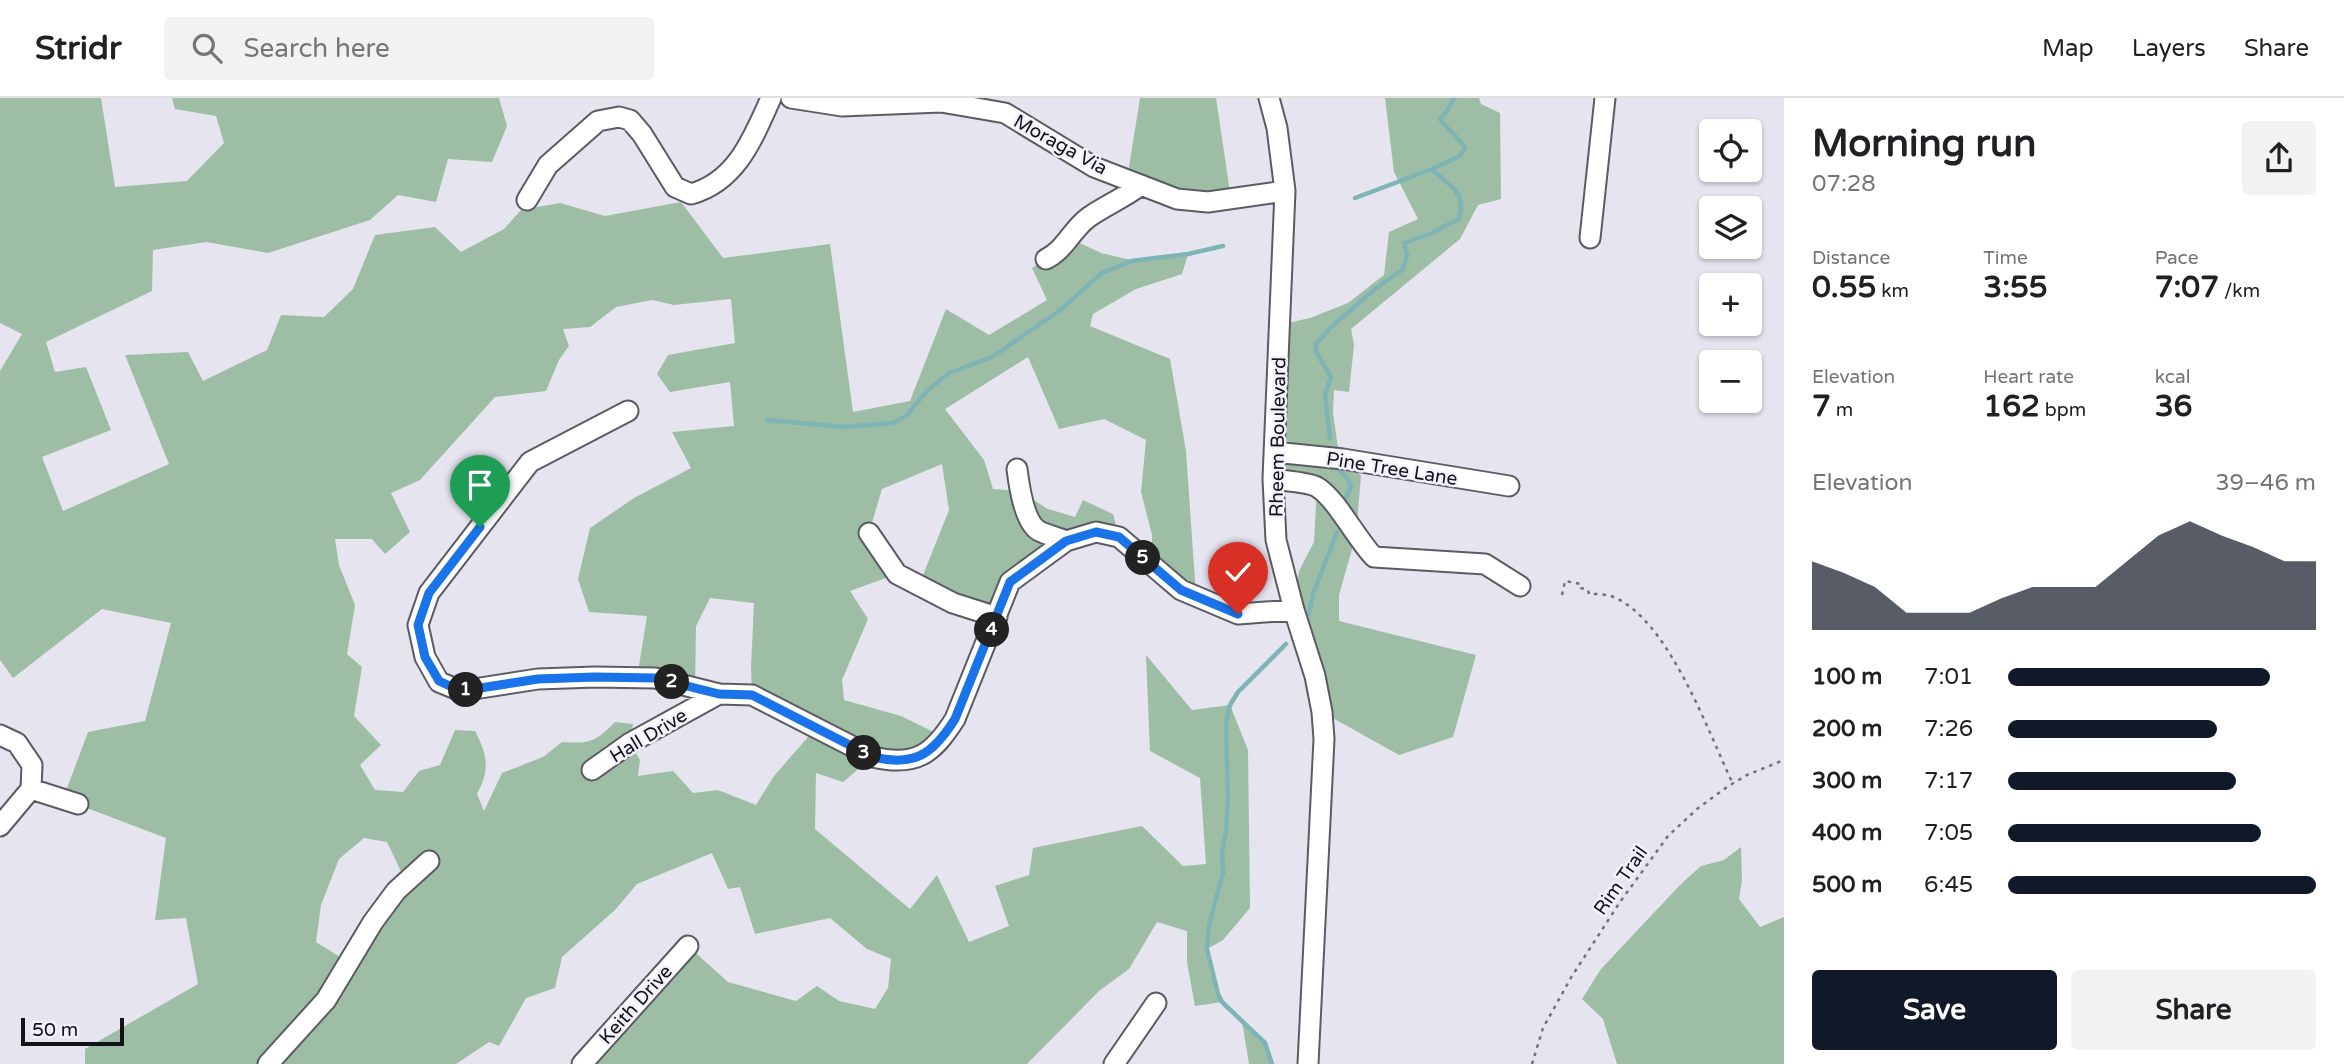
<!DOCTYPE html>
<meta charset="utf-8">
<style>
:root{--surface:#fff;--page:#f2f2f2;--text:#202124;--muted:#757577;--line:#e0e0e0;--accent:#111827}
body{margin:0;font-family:"Varela Round",sans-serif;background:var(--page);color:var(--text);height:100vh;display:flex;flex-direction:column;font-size:26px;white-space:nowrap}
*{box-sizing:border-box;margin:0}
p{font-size:23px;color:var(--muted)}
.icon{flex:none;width:38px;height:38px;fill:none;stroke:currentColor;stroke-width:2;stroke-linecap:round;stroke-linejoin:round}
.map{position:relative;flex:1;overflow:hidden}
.sheet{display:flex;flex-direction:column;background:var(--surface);width:560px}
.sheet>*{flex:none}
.tools{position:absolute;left:1699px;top:21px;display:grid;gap:14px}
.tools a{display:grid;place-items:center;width:63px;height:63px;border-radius:7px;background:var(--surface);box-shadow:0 2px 5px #0004;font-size:35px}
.scale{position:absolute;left:21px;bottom:18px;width:103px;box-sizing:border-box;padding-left:7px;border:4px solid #131317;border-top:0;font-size:19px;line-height:24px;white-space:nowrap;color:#131317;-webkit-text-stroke:5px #f2f1fc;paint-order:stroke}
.pin{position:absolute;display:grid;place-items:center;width:60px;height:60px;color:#fff;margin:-72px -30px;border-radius:50% 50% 50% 0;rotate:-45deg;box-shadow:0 0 7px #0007}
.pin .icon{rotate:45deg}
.km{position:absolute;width:35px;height:35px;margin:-18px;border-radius:50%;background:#222;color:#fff;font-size:19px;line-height:35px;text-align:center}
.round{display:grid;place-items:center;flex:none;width:74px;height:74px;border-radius:7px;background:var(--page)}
.overview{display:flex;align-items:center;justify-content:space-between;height:119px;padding:0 28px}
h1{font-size:38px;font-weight:700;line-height:52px}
.stats{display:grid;grid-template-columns:repeat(3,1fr);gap:10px;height:119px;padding:7px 28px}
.stats div{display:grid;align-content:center}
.stats b{font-size:30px;font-weight:700}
.stats small{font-size:19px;font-weight:400}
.stats p{font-size:19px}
.chart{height:196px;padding:14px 28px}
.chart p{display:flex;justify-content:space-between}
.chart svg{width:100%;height:126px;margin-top:7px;fill:var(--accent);opacity:.7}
.button{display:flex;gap:14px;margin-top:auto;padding:14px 28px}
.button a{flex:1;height:80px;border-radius:7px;background:var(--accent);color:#fff;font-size:28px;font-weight:700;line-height:80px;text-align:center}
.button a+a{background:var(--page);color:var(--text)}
ul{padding:0 28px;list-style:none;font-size:23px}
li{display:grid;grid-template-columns:112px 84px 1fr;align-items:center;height:52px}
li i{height:18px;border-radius:9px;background:var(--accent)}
header{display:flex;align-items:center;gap:42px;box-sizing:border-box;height:98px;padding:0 35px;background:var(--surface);border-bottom:2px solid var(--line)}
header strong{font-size:33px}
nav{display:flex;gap:38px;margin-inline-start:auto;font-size:24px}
.search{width:490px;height:63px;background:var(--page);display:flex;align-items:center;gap:18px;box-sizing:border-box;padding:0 24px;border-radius:7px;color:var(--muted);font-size:26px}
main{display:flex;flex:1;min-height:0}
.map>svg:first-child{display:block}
</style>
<header>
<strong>Stridr</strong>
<div class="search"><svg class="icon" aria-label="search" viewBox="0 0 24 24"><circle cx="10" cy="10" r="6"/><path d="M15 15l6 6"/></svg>Search here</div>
<nav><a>Map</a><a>Layers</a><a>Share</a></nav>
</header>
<main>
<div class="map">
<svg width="1784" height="966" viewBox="0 0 1784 966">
<rect width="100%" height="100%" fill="#e5e4ef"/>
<path fill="#9dbea4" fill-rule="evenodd" d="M0 0H101L115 89 187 83 224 45 216 18 175 11 172 0H499L507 28 492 64 448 61 436 104 398 97 370 122 268 155 206 144 153 152 152 193 46 244 55 274 86 269 111 332 42 359 63 413 169 366 125 257 188 254 203 283 267 252 281 217 324 219 353 191 375 137 435 129 461 154 504 131 521 112 560 105 605 118 681 104 723 160 830 146 853 314 910 303 946 211 989 237 1047 202 1032 170 1046 161 1069 140 1101 155 1131 162 1188 156 1182 176 1136 191 1093 216 1090 228 1170 261 1186 353 1196 498 1152 467V437L1141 394 1146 342 1104 321 1059 331 1028 259 945 311 984 362 993 391 1019 393 1048 411 1075 419 1083 402 1113 416 1119 439 1096 434 1010 484 997 519 919 487 949 412 942 366 882 391 869 435 897 476 850 493 868 521 842 582 844 602 901 618 944 639 932 653 873 659 843 684 816 675 815 731 910 811 937 777 969 844 1009 828 995 788 1029 777 1033 750 1142 728 1183 768 1206 766 1200 680 1150 653 1146 557 1192 612 1230 607 1248 652 1250 810 1223 842 1207 851 1222 904 1195 908 1187 864V833L1157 824 1129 871 1099 893 1027 966H594L688 848 728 884 796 903 817 888 839 903 875 911 888 890 891 861 867 851 830 820 755 836 740 789 728 791 712 755 637 786 615 812 562 859 555 890 526 900 499 948 489 944 456 966H85V951L198 886 186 820 155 822 166 740 63 701 88 634 145 623 171 525 102 511 13 580 0 562V273L22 236 0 225ZM731 201 735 245 668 257 657 276 670 294 730 284 734 328 672 334 691 370 634 400 590 430 578 481 589 514 647 518 637 580 695 590 696 528 710 500 754 505 751 569 752 597 815 631 774 678 756 707 718 692 693 695 673 673 638 678 640 662 630 645 633 626 615 624C595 644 590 646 562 644L543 659 502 675 484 713 477 696C490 672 488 658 475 633L455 632 440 667 419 673 403 694 375 692 360 667 381 647 354 618 362 569 347 556 355 507 339 467 335 441H372L385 456 410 434 391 395 420 382 495 299 546 293 559 262 569 248 563 231 590 229 616 209 652 202 674 207ZM364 740 387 744 406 784 348 864 316 844 321 807 339 761Z
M1140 0H1216L1231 101 1208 104 1127 82Z
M1385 0H1479L1481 6 1500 15 1501 101 1478 107 1460 141 1351 231 1354 247 1349 294 1334 292 1333 315 1338 350 1361 378 1356 437 1339 497V523L1476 557 1453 639 1399 657 1322 614 1294 512 1299 473 1314 444 1317 390 1273 381 1279 227 1310 220 1348 205 1384 177 1389 134 1418 121 1394 74Z
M1741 749 1742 782 1739 801 1760 829 1784 819V966H1617L1603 921 1582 901 1601 871 1680 787 1701 768 1724 762Z
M1242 923 1265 945 1270 966H1249Z"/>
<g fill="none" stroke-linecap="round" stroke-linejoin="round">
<path stroke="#7eb4b6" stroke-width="4.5" d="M1355 100 1432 71
M767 322 845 329 893 325 906 318 927 293 949 275 992 259 1059 213 1102 175 1131 163 1188 156 1223 148
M1330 340 1325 297 1331 279 1316 254V246L1331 229 1375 191 1402 172 1407 158 1404 145 1432 135 1459 121C1467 93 1449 88 1432 71L1460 58 1465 50C1458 38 1447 32 1440 21L1447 13 1454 0
M1336 368 1347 380 1351 389 1343 405
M1309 516 1313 496 1337 434
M1272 966 1265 945 1222 904 1218 896 1207 851 1209 827 1223 775 1222 753 1226 734 1228 701 1226 626 1230 607 1238 594 1286 546"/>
<defs>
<path id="minor" d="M791 0 842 8 941 4 1005 15 1094 69 1177 101 1208 104 1285 93
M1269 0 1277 30 1285 93 1273 381 1276 442 1294 512 1315 578 1322 614 1324 641 1308 966
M527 102 548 67 598 23 619 19 630 22 642 36 675 89 691 96C737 83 753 40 771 0
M1590 140 1605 0
M1046 161C1065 152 1072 131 1089 119 1106 107 1124 100 1141 87
M628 313 530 364 429 495 418 527 425 559 439 584 461 593 538 581 595 579 655 580 719 596 752 597 873 659C916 669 933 656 955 621L1010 484 1066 443 1096 434 1119 439 1181 492 1238 516 1294 512
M1274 354 1343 361 1509 388
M1017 371C1019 387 1024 424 1039 433 1047 437 1057 439 1066 443
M1273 381C1284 383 1308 384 1317 389 1336 400 1357 442 1374 459L1485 466 1520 488
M869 435 897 476 953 505 997 519
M0 637 17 645 32 667 31 691 0 728
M592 672 630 645 719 596
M31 691 78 706
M268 966 326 902 373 824 396 793 429 763
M582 966 688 848
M1114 966 1156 905"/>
</defs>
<use href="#minor" stroke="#5c5b64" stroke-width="23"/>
<path stroke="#727279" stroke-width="2.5" stroke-dasharray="3.5 5" stroke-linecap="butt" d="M1562 497 1565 483 1581 486V490L1588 492 1589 496C1596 496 1604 496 1611 498 1668 519 1708 634 1733 686
M1532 966 1543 930 1572 878 1620 804 1668 738 1697 711 1727 689 1747 677 1784 662"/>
<use href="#minor" stroke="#fff" stroke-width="19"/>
</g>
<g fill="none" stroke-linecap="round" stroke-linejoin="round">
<defs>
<path id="route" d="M480 429 429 495 418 527 425 559 439 583 461 593 538 581 595 579 655 580 719 596 752 597 873 659C915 669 933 656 955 621L1010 484 1066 443 1096 434 1119 439 1181 492 1238 516"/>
</defs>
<use href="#route" stroke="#fff" stroke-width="14"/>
<use href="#route" stroke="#1a73e8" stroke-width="9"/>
</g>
<g text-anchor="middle" stroke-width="5" stroke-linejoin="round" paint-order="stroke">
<g font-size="19" fill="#131317" stroke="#f2f1fc">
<text transform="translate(1061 46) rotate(29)" y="7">Moraga Via</text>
<text transform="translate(1277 339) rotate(-89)" y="7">Rheem Boulevard</text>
<text transform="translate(1392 370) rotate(9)" y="7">Pine Tree Lane</text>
<text transform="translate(648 637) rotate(-31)" y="7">Hall Drive</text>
<text transform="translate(1620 782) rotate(-55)" y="7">Rim Trail</text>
<text transform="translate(635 906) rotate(-48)" y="7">Keith Drive</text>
</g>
</g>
</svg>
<div class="tools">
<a><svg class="icon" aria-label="locate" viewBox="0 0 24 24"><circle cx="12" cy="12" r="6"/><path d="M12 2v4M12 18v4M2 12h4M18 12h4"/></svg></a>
<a><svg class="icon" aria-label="layers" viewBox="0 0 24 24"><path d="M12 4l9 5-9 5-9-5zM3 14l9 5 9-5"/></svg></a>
<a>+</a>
<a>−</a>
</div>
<div class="scale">50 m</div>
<div class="pin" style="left:480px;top:429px;background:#1e9e55"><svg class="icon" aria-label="arrive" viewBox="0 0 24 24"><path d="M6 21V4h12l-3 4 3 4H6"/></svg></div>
<div class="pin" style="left:1238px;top:516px;background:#d93025"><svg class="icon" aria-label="check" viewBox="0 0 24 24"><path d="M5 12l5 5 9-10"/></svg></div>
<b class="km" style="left:466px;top:592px">1</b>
<b class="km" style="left:672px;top:584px">2</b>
<b class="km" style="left:864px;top:655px">3</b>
<b class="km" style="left:992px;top:532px">4</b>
<b class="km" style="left:1143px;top:460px">5</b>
</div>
<section class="sheet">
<div class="overview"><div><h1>Morning run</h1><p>07:28</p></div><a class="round"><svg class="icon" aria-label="share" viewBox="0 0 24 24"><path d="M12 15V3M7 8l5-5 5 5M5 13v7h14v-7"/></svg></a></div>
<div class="stats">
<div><p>Distance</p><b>0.55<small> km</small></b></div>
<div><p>Time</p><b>3:55</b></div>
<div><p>Pace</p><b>7:07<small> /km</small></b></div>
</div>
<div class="stats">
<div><p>Elevation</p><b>7<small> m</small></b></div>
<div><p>Heart rate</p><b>162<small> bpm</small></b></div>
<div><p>kcal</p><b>36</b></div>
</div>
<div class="chart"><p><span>Elevation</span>39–46 m</p>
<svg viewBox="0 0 160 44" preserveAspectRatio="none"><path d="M0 44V20L10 24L20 29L30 38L40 38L50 38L60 33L70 29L80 29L90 29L100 20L110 11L120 6L130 11L140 15L150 20L160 20V44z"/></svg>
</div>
<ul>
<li><b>100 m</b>7:01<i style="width:85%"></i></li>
<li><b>200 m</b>7:26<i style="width:68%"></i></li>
<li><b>300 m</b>7:17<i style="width:74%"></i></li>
<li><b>400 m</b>7:05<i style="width:82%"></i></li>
<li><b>500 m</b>6:45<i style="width:100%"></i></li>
</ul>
<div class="button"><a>Save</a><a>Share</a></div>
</section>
</main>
